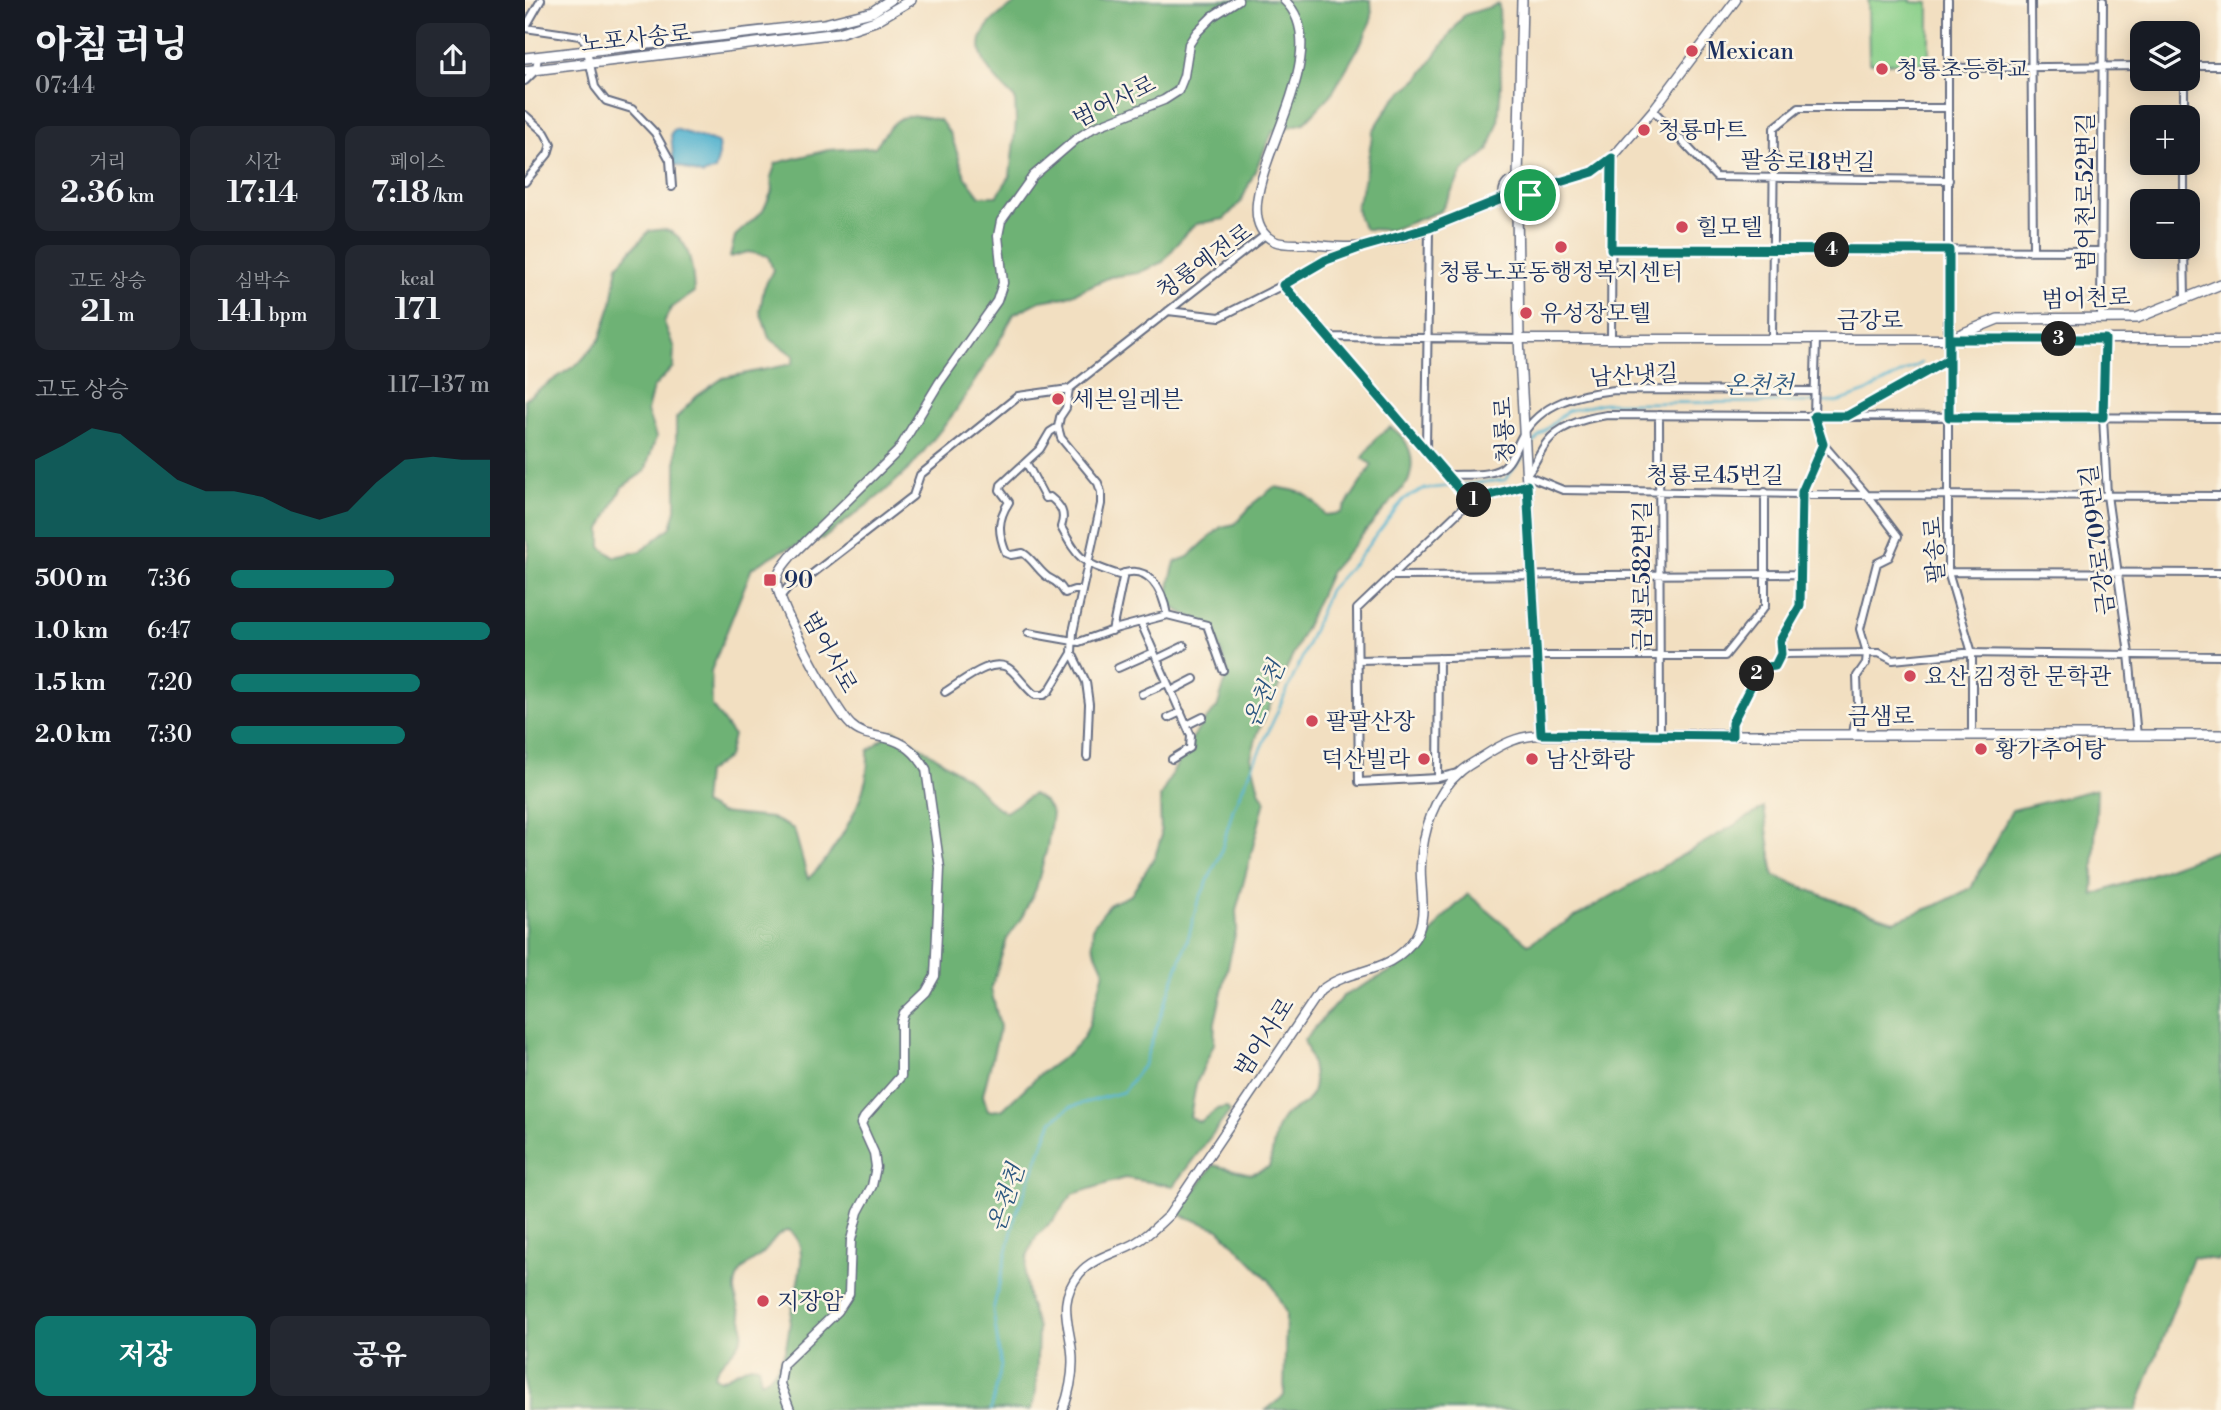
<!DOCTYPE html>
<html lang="ko">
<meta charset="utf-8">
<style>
:root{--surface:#171b24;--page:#242831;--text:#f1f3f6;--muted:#9ea1a6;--accent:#0f766e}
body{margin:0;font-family:"Libre Bodoni","Noto Serif KR",serif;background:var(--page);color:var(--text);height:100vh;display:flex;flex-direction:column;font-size:26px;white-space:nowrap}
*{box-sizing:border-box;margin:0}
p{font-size:23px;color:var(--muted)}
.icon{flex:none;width:38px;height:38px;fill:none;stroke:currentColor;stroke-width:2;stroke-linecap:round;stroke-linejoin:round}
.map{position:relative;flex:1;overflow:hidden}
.details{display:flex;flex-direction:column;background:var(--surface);width:525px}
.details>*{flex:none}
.tools{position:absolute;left:1605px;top:21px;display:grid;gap:14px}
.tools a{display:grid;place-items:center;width:70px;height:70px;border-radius:14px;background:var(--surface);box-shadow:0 4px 18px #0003;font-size:35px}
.pin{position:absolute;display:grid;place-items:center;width:60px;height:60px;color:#fff;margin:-30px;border:4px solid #fff;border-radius:50%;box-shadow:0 2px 7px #0007}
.km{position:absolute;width:35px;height:35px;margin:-18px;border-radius:50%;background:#222;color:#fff;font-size:19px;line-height:35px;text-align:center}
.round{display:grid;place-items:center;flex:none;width:74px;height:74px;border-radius:14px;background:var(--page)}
.head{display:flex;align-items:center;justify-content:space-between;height:119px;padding:0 35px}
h1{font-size:38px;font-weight:800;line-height:52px}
.metrics{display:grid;grid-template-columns:repeat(3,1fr);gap:10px;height:119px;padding:7px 35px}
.metrics div{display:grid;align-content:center;border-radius:14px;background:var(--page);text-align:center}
.metrics b{font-size:30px;font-weight:800}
.metrics small{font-size:19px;font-weight:400}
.metrics p{font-size:19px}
.chart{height:196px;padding:14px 35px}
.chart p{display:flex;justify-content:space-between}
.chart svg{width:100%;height:126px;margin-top:7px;fill:var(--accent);opacity:.7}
.action{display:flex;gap:14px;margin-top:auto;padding:14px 35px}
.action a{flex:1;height:80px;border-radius:14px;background:var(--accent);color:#fff;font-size:28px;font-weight:800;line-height:80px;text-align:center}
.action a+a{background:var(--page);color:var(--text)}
ul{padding:0 35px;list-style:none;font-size:23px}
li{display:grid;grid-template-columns:112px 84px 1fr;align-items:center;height:52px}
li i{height:18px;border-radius:9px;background:var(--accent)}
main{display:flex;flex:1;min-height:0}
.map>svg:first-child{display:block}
</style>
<main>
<section class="details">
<div class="head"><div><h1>아침 러닝</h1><p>07:44</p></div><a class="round"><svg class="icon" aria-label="share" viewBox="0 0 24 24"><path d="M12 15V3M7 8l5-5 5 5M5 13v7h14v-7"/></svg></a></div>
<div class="metrics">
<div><p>거리</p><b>2.36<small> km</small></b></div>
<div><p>시간</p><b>17:14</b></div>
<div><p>페이스</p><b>7:18<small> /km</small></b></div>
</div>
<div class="metrics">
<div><p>고도 상승</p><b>21<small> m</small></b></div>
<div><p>심박수</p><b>141<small> bpm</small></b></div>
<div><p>kcal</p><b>171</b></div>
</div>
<div class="chart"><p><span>고도 상승</span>117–137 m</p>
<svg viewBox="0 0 160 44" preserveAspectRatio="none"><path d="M0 44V17L10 12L20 6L30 8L40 16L50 24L60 28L70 28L80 30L90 35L100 38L110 35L120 25L130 17L140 16L150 17L160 17V44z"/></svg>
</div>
<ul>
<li><b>500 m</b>7:36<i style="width:63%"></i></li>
<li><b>1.0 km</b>6:47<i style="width:100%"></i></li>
<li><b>1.5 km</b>7:20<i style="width:73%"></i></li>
<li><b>2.0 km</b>7:30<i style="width:67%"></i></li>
</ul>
<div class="action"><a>저장</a><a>공유</a></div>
</section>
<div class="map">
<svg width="1696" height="1410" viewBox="0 0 1696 1410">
<rect width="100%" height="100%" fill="#fcf5e5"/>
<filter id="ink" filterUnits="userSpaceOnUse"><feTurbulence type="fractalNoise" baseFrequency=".0143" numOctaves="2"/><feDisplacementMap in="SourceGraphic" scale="14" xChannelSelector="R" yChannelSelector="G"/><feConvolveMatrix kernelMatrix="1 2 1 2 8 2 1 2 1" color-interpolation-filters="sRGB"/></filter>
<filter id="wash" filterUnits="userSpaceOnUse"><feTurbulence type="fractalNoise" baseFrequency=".00686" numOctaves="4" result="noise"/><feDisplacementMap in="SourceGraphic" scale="28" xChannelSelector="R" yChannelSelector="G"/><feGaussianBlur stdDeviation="1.57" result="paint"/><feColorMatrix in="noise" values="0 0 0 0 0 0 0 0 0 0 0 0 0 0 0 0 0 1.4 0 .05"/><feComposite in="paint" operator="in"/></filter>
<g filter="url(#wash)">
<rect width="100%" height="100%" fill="#f2dfc1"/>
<path fill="#89cf89" stroke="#527f74" stroke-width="2" d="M1343 0H1386V2L1404 3V63H1344Z"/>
<path fill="#6eb275" stroke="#44706a" stroke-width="2" fill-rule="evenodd" d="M496 0H846L847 17 839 38 806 95 779 123 748 131 716 202 699 219 671 224 660 234 638 262 613 273 585 277 541 297 515 301 489 314 470 349 430 412 387 466 359 492 299 538 258 550 227 568 186 671 187 706 208 735 203 757 181 773 178 804 195 813 246 818 269 829 283 879C308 855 333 813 341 779 343 770 343 760 343 751L369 730C393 744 416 760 439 776 455 787 463 805 481 812L508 794 520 802 527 813 522 848 511 889 495 921 482 939 466 989 475 1027 458 1095 463 1111 477 1110 514 1075 544 1053 558 1038 564 1025 579 971 567 944 568 926 585 904 606 895 630 856 636 838 635 797 660 749 679 721 692 708 703 672 687 626C645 605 635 615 650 562L663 557 696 527 710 524 730 502 749 487C776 491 784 492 800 515L816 513 847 465 838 458 851 438 865 427C886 439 891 461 883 482L806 571 733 732 726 757 734 790 740 801 711 911 712 927 690 1022 689 1044 671 1084 665 1117 675 1122 692 1109 701 1107 705 1111 648 1186 600 1178 548 1194 528 1220 511 1237 503 1254 500 1274 504 1302 513 1328 511 1391 506 1410H0V572L4 546 0 539V399L55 362 75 339 87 303 93 265 124 231C129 231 137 228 141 230 166 237 168 271 169 292L146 308 139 322 149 348 148 367 128 388 122 411 131 437 120 471 97 487 76 529V547L89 557 116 551 146 527 151 510V418L172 396 198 378 267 364 269 356 244 338 235 311 239 288 248 270 243 256 223 252 205 257 210 236 238 211 248 189 246 177 251 163 303 150 350 147C372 116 376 110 415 120L426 135 440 176 455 196H472L485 176 491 122 490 99C447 57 438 34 496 0ZM264 1230C287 1246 271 1286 267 1308 263 1330 264 1353 249 1372 246 1376 240 1379 236 1381L233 1366 225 1365 195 1380 189 1376C194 1360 208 1355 215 1341 228 1317 195 1293 219 1268 225 1262 234 1258 240 1251 248 1242 252 1233 264 1230Z
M974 4 976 85 973 123 963 151 937 172 916 211 866 230 840 229 833 216 831 207 839 181 848 131 869 99 894 78 939 15Z
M1572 789 1568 895 1696 849V1255L1693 1260 1668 1257 1611 1410H741L759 1396 761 1313 745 1281 694 1229 653 1214 688 1165 726 1174 744 1167C749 1150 748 1127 761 1115 766 1109 775 1108 780 1103 797 1088 786 1058 779 1040L818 996 874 967 900 944 917 919 943 894 1003 944 1239 808 1249 876 1329 908 1369 921 1412 905 1446 888 1487 810Z"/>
<path fill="#4fb1ce" stroke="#357096" stroke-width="2" d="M150 129 193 143 194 155 190 170 178 175 149 164 146 133Z"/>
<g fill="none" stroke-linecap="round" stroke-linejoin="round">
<path stroke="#4fb1ce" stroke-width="2.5" d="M1003 450 1014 436 1042 411 1078 403 1313 402 1341 392 1396 363
M466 1410 476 1366 468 1310 491 1214 527 1121 545 1107 598 1092 619 1064 664 935 672 904 695 855 708 809 777 658 804 590 831 561 879 499 899 489 980 480 997 458"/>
</g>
</g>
<g filter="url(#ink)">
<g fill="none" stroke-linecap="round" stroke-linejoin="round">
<defs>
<path id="minor" d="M1423 0V572L1447 653V735
M1506 0 1508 250
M0 28 55 36 60 41 70 87 81 101 107 109 130 133 145 160 147 187
M0 28 16 0
M1662 66H1696
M1423 68 1617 66
M1659 79V117
M0 81 11 70 13 57
M1128 110 1191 177 1424 180
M0 115 20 133 26 144 23 154 0 182
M1659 163V201
M1659 247 1660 299
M1086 249 1577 251
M758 285 945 501
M643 311 695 317 758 285 801 260 832 249
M1576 318 1578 0
M803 337 994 339
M1086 339 1087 158
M1247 339 1249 128 1274 108H1423
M1580 339 1578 417 1582 495 1604 654 1612 736
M544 389 541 408 535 417 533 427 536 438 573 483 576 492V504L548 632 547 653 561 682 564 704 562 757
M1134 415 1135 736
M1322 416 1424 359
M1696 418 1082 415C1061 418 1036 424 1022 442 1014 452 1010 465 1001 475L1038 490 1342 495 1696 496
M533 427 525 432 515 449 476 485 475 490 484 502C472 520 473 533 481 553L486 555 498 553C508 559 515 573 524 578 532 582 535 585 540 593L549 590H557
M1298 444 1342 495 1373 536 1364 557 1352 563 1335 629 1342 653 1341 663 1332 676 1333 703 1328 734
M901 449 904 228
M501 462 520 498 525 497C536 506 541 513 536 527 555 562 557 562 594 575 624 562 638 591 642 615
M923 475C939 474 962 477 977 468 987 462 991 446 997 436 1017 402 1053 394 1090 390L1289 391
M1423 572 1696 573
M867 576 1275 574
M255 597 264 586 287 574 388 496 395 475 493 396 544 389 740 235
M616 623 666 736 665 748 647 759
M587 631 599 573
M503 633 554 642 593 628 642 615 682 625 698 670
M1256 654 1354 653 1368 660 1439 653 1696 656
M632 659 659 646
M833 660 1011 656H1200L1240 606V492
M593 668 629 652
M646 691 669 679
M420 692C437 682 469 654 486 670 494 677 501 688 510 695H519L524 691 547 653
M617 694 642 683
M643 718 656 712
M662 725 678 717
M1207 736V724L1235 668 1250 666 1256 654V641L1275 606 1277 492 1298 444 1289 416 1291 339
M933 773 913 778 834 782 832 609 945 501 1002 485
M913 778 914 658"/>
<path id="tertiary" d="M759 0C823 58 685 209 749 241 758 245 771 244 780 244 799 245 821 249 839 246 885 239 936 215 980 198
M1005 191 1068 172 1087 158 1128 110 1211 0
M994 339H1696
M265 1410 255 1384 258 1364 313 1311 324 1294 326 1240 333 1212 347 1186 351 1167 349 1153 336 1124 339 1118 376 1076V1022L379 1013 401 992 410 976 415 868 401 769C391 753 380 742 361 738 348 735 336 735 326 725 310 710 253 604 252 584 251 572 260 564 266 556L373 451 414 383 472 301 478 283 473 236 476 221 508 176 550 140 568 128 639 100 653 91 659 76 664 44 672 32 688 16 713 0
M538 1410C545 1391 549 1372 547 1352 544 1322 532 1302 554 1274 568 1257 592 1253 610 1243 623 1236 633 1225 644 1215L795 991C827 965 864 977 890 938 904 916 894 887 896 864 898 831 909 794 935 772 941 766 950 762 957 757 977 744 992 736 1016 735"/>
<path id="secondary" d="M0 58 299 24 347 12 365 0
M0 71 314 33 350 21 386 0
M993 179 997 0
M979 193a13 13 0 1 1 26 0a13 13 0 1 1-26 0Z
M992 207 994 339 1016 735H1696
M1424 339 1473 319 1612 318 1696 284"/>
</defs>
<use href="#minor" stroke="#666d81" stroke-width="10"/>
<use href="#tertiary" stroke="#666d81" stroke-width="11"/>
<use href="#secondary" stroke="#666d81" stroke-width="12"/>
<use href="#minor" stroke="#fff" stroke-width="6"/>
<use href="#tertiary" stroke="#fff" stroke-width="8"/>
<use href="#secondary" stroke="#fff" stroke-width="9"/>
</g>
</g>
<g fill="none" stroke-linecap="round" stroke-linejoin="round" filter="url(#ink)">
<defs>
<path id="route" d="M1005 195 997 206H988L979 198 904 228 837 247 801 260 758 285 944 501 1002 485 1016 734 1207 736V723L1235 668 1250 666 1256 654 1255 641 1275 606 1277 492 1298 444 1289 416H1322L1424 359V339H1580L1578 417H1424C1424 361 1424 306 1424 250L1086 249 1087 158 1068 172 1005 191V195"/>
</defs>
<use href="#route" stroke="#fff" stroke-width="14"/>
<use href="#route" stroke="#0f766e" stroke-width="9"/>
</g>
<g fill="#d1495b" stroke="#fcf5e5" stroke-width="2.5">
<circle cx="1167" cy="51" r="7"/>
<circle cx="1357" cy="69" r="7"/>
<circle cx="1119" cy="130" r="7"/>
<circle cx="1157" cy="227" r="7"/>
<circle cx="1036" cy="247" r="7"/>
<circle cx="1001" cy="313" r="7"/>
<circle cx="533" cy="399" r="7"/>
<rect x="238" y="573" width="14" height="14" rx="3.5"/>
<circle cx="1385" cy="676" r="7"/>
<circle cx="787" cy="721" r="7"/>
<circle cx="1456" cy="749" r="7"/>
<circle cx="899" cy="759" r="7"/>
<circle cx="1007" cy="759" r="7"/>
<circle cx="238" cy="1301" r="7"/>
</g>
<g text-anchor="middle" stroke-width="5" stroke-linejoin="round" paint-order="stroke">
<g font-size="23" fill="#1b2f5e" stroke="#fcf5e5">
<text transform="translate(111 38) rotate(-6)" y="8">노포사송로</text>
<text transform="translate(589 101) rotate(-26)" y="8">범어사로</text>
<text transform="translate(1283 161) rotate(1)" y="8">팔송로18번길</text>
<text transform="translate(1560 192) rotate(-90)" y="8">범어천로52번길</text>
<text transform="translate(679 261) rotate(-36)" y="8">청룡예전로</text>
<text transform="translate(1561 298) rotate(-2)" y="8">범어천로</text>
<text x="1345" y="328">금강로</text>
<text transform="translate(1109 375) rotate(-3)" y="8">남산냇길</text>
<text transform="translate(979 430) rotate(-93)" y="8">청룡로</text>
<text x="1190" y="483">청룡로45번길</text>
<text transform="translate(1572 540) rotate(-97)" y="8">금강로709번길</text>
<text transform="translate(1409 550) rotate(-94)" y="8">팔송로</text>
<text transform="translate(1117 576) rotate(-90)" y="8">금샘로582번길</text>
<text transform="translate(305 652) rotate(61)" y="8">범어사로</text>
<text x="1356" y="724">금샘로</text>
<text transform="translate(739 1037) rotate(-57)" y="8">범어사로</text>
</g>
<g font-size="23" fill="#1b2f5e" stroke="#fcf5e5" text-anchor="start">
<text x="1181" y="59">Mexican</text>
<text x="1371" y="77">청룡초등학교</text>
<text x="1133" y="138">청룡마트</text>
<text x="1171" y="235">힐모텔</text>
<text x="1036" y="280" text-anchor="middle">청룡노포동행정복지센터</text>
<text x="1015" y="321">유성장모텔</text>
<text x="547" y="407">세븐일레븐</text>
<text x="259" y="588">90</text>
<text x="1399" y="684">요산 김정한 문학관</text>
<text x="801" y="729">팔팔산장</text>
<text x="1470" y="757">황가추어탕</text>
<text x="885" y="767" text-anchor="end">덕산빌라</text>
<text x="1021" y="767">남산화랑</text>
<text x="252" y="1309">지장암</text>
</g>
<g font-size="24" font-style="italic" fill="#2b5680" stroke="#fcf5e5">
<text x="1234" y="393">온천천</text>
<text transform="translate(739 694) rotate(-67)" y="8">온천천</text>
<text transform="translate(481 1198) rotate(-72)" y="8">온천천</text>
</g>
</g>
</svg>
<div class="tools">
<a><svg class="icon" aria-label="layers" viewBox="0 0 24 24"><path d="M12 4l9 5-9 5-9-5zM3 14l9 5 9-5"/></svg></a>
<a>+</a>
<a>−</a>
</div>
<div class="pin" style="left:1005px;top:195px;background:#1e9e55"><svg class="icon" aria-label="arrive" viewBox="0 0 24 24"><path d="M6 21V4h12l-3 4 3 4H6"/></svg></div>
<b class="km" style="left:949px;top:500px">1</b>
<b class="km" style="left:1232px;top:674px">2</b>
<b class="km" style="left:1534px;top:339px">3</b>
<b class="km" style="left:1307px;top:250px">4</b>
</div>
</main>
